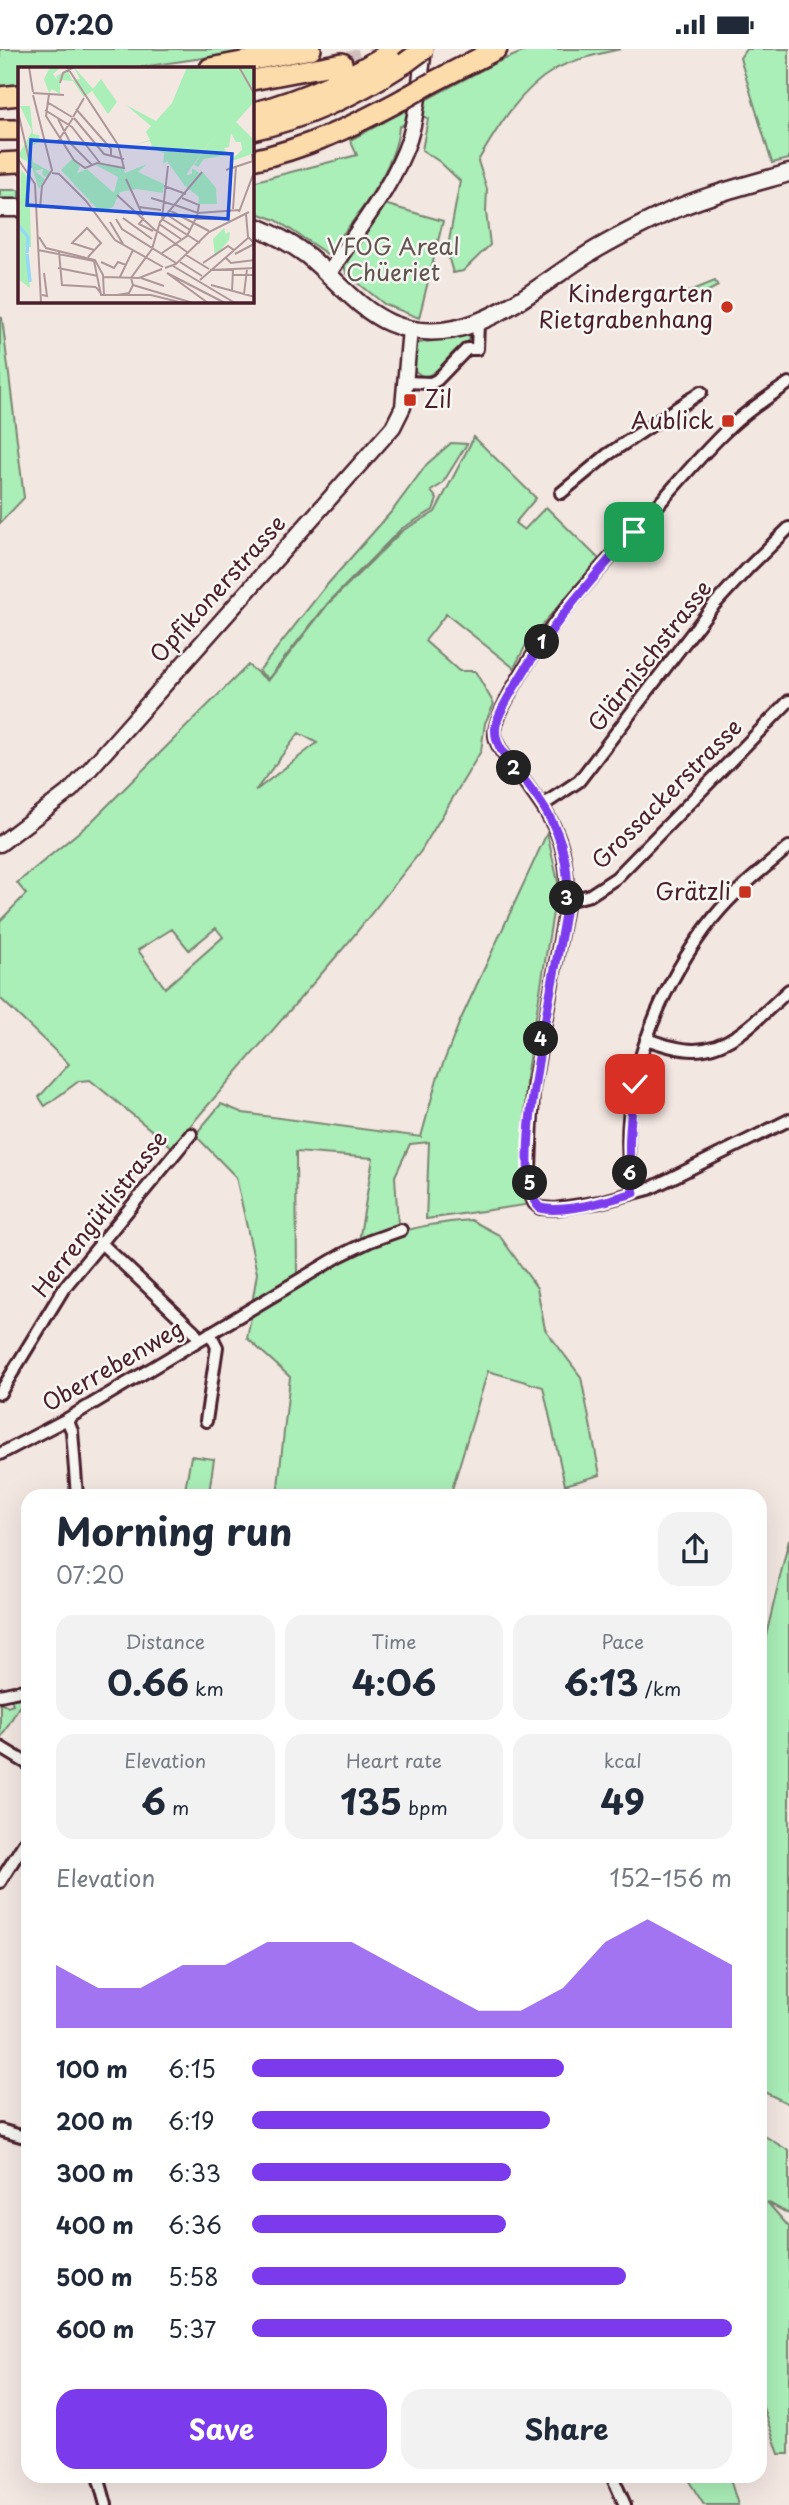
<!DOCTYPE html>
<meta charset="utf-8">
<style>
:root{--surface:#fff;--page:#f2f2f3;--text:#1f2937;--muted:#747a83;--accent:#7c3aed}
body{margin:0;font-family:"Playpen Sans",sans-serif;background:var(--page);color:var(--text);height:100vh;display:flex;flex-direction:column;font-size:26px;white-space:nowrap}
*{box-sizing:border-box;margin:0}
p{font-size:23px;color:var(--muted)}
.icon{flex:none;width:38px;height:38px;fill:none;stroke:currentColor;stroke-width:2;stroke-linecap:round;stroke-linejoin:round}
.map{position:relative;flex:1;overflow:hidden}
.sheet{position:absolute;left:21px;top:1440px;width:746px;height:994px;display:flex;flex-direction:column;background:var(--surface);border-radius:21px;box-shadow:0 7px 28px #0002}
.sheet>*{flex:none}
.pin{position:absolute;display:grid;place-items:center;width:60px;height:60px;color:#fff;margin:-30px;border-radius:14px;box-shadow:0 4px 10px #0006}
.km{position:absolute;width:35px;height:35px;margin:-18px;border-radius:50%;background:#222;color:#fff;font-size:19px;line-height:35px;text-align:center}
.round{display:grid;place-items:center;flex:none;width:74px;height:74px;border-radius:21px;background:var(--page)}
.headline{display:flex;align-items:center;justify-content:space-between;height:119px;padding:0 35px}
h1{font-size:38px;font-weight:700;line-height:52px}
.stats{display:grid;grid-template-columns:repeat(3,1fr);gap:10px;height:119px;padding:7px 35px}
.stats div{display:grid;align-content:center;border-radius:18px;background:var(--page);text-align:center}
.stats b{font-size:35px;font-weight:700}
.stats small{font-size:19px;font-weight:400}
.stats p{font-size:19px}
.chart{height:196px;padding:14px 35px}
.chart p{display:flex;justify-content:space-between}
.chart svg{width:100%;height:126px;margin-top:7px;fill:var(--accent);opacity:.7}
.cta{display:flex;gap:14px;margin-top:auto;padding:14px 35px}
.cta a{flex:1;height:80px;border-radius:21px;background:var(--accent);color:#fff;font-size:28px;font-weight:700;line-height:80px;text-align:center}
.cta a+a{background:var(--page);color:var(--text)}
ul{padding:0 35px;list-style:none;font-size:23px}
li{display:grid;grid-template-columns:112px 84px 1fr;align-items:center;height:52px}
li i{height:18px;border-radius:9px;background:var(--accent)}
.status{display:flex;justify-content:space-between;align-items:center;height:49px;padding:0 35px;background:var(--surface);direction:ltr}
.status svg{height:19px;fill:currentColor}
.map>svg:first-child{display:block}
</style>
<div class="status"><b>07:20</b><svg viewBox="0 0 49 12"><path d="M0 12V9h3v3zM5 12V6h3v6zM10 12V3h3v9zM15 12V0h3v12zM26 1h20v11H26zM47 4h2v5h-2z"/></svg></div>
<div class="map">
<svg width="789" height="2456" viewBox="0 0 789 2456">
<rect width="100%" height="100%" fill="#f3e7e2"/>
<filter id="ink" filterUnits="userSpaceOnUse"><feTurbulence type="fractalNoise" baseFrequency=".0143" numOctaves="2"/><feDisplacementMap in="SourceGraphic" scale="14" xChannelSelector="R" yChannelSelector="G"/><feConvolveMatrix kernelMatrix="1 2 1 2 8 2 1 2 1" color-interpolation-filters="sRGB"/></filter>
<g filter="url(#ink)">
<path fill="#aaeeb8" stroke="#7a8672" stroke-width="2" fill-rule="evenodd" d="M0 0H264L135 19H19V37L0 40Z
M530 0H621C602 4 570 11 554 21 520 41 497 79 478 112L487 140 486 163 490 196 463 222 453 224 447 203 460 132 440 113 422 101 428 70 422 66 399 78C396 120 353 173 327 205L276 171 252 162V133L357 106 350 91 493 15Z
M746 0H789V110L772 114 740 9Z
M0 141H19V151H0Z
M384 155 443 172 419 269 384 255 346 224 344 215Z
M715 232 718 237 683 255 678 247Z
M0 268 2 269 24 449 0 474Z
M472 286 467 294C449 300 443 324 423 328L414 321C413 311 410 301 419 294Z
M474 388 536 449 515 474 524 481 546 458 599 510 528 592 514 619 446 565 425 592 459 622H475L494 655 485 674 481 702 421 802 347 895 172 1098 90 1031 79 1032 45 1057 39 1048 69 1015 0 949V872L26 845 17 834 91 773 248 616 268 632 329 554 402 482 435 463ZM299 684 317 694 255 742ZM216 879 223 888 165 939 138 901 172 880 189 901Z
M451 394 467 395 442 435 431 442 437 450 433 461 401 480 328 554 268 630 259 622 326 537 392 462 427 415Z
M547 784 558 833 526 1028 525 1156 426 1170 429 1093 410 1095 395 1127 398 1175 359 1192 373 1109 296 1103 297 1227 252 1255 257 1224 236 1128 195 1086 221 1055 243 1064 421 1088 437 1030 460 972Z
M471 1171 499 1186 537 1239 545 1280 581 1328 600 1426 565 1436 543 1338 488 1322 450 1447H277L290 1328 247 1289 252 1263C299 1234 347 1200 401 1183 423 1176 447 1173 471 1171Z
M191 1407 214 1410 209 1444 185 1441Z
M789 1490V2055L760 2041V1612Z
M24 1649 0 1690V1653L8 1657 13 1655 11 1650Z
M760 2084 789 2102V2165L767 2153 789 2178V2405H779L760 2350Z
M699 2427H729L738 2456H704L687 2429Z"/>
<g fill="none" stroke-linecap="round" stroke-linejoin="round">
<path stroke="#d1bfbd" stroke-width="19" stroke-dasharray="19 10" stroke-linecap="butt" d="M342 14 386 2"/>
<defs>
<path id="minor" d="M405 333 431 334 437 331 467 300H477L478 274
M789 334C768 348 748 361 730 378 699 407 672 441 644 472 615 504 583 536 557 571 542 591 492 664 495 687 497 700 509 712 517 723 552 770 569 790 567 852L533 1040 530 1120V1139L534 1154 540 1159 555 1160 600 1153 649 1140 789 1071
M561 444 607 406 701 343
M543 756 579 732 712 558 748 519 789 479
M567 852 590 846 616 829 789 652
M646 990C661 995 678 1001 694 1001 733 1001 762 965 789 941
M634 1144C612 1049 656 941 714 868 736 841 763 820 789 798
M100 1193 194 1282 199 1291
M0 1344 64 1239 191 1085
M67 1370 72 1382 77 1447
M206 1372 217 1298 210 1284
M0 1405 67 1370 341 1206 370 1192 401 1181
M186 1447V1446
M0 1646 28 1640
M0 1698 28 1715
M0 1833 28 1788
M0 2081 28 2089
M98 2427 106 2456
M612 2427 625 2456"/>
<path id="tertiary" d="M328 226C355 183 392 140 409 91 418 62 420 30 424 0
M0 795 71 741 90 720 393 378 403 358 410 280"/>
<path id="secondary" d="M0 159H19
M252 176C272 184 291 194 308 207 335 229 358 260 390 274 463 305 526 245 582 209 608 192 635 179 662 166 702 147 747 136 789 124"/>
<path id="motorway" d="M210 19 311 0
M252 31 342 14
M433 33 497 0
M0 48 19 46
M252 64C303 50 351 29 395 0
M0 81H19
M252 81C307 69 359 44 405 14
M252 111C306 100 355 76 403 50
M0 114 19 113"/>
</defs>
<use href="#minor" stroke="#4a1f2b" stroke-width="16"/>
<use href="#tertiary" stroke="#4a1f2b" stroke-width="19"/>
<use href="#secondary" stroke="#4a1f2b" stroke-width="21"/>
<use href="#motorway" stroke="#4a1f2b" stroke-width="24"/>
<use href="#minor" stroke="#f6f6f2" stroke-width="10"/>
<use href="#tertiary" stroke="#f6f6f2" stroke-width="14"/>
<use href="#secondary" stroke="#f6f6f2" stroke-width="16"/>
<use href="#motorway" stroke="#fddcac" stroke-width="19"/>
<defs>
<path id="motorway-bridge" d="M405 14 424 0
M403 50 433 33"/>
</defs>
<use href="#motorway-bridge" stroke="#4a1f2b" stroke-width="24" stroke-linecap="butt"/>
<use href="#motorway-bridge" stroke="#fddcac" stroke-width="19"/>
</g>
</g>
<g fill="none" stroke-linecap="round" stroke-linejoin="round" filter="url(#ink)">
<defs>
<path id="route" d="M634 483C588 534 550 577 515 637 508 649 499 663 496 676 494 686 497 694 502 702 526 735 556 765 564 807 567 820 568 835 567 849 563 901 503 1128 540 1159 565 1165 609 1151 634 1144 626 1108 630 1071 635 1035"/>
</defs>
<use href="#route" stroke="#fff" stroke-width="14"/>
<use href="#route" stroke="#7c3aed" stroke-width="9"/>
</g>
<g fill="#c8321e" stroke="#f6f6f2" stroke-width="2.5">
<circle cx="727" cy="258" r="7"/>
<rect x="403" y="344" width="14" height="14" rx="3.5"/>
<rect x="721" y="365" width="14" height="14" rx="3.5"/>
<rect x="738" y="836" width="14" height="14" rx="3.5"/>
</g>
<g text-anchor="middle" stroke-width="5" stroke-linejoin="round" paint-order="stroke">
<g font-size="23" fill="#62534e" stroke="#f6f6f2">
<text x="393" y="206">VFOG Areal<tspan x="393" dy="26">Chüeriet</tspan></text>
</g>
<g font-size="23" fill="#4a1f2b" stroke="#f6f6f2" text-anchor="end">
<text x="713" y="253">Kindergarten<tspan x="713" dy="26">Rietgrabenhang</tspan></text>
<text x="424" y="359" text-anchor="start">Zil</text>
<text x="714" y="380">Aublick</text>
<text x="731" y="851">Grätzli</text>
</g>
<g font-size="23" fill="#4a1f2b" stroke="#f6f6f2">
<text transform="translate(218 540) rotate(-48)" y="8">Opfikonerstrasse</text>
<text transform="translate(650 607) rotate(-52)" y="8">Glärnischstrasse</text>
<text transform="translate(667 745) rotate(-45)" y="8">Grossackerstrasse</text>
<text transform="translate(100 1165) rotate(-52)" y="8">Herrengütlistrasse</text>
<text transform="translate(113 1317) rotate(-30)" y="8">Oberrebenweg</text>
</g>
</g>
<g transform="translate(18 18)">
<rect width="236" height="236" fill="#f3e7e2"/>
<path d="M32 0H43L35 7 40 14 38 9 50 4 54 13 62 12 56 0 75 22 83 12 99 35 90 47 74 24 66 30 55 14 42 13V27L34 22 31 26 26 12ZM169 0H236V35L218 55 235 72 234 87 211 95 224 83 223 75H218L213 66 211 80 206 81 210 88 186 92 180 100 176 98 196 69 168 108 174 107V101L183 107 184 104 198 121 199 137H180L181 130 166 118 149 94 145 97 146 86 135 82 132 74 115 78 132 73 128 65 133 59 108 38 138 54 154 36ZM2 39H12L15 67 21 68 22 75 12 79 15 95 33 105 29 111 24 107 25 102 17 104 27 112 21 122 13 97 0 89 14 64ZM54 92 62 99 59 106 69 102 96 126 100 110 76 97 106 101 107 106 129 97 120 105 146 117 145 126 119 122 102 125 95 140 83 146 43 103ZM3 103 9 109 12 139 13 180H7L12 221 0 212ZM206 161 208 168 209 166 212 165 211 173 197 190 195 172Z" fill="#aaeeb8"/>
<path fill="none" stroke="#94d9f5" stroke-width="3.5" d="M0 158 10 170 9 186M9 187 12 215"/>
<path fill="none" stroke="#af9799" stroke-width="2" d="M11 0 15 25M221 0 237 28M42 16 45 6 56 0M15 26 46 28M31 27 28 49 56 93 67 101 79 96 106 101 100 78 49 0M15 28 34 103 24 119 22 141M29 35 54 50M58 42 93 82V90M27 43 54 60 82 96M0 45 13 101M55 50 66 31M56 51 86 87 106 92M40 52 53 77 74 98M40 74 55 51M0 92 17 117 23 236M208 103 235 94M34 106 41 107 68 134 97 173 145 200M108 112 125 149M146 119 168 127M99 128 138 164M133 131 156 138M157 138 180 146 221 143M121 140 143 143M215 142 218 99M151 143 191 164M221 145 236 105 234 87M148 147 172 163M228 147 230 170 237 177M105 151 134 172M126 151 121 157 135 164M144 151 150 99M98 152 104 162 158 196M144 152 182 176M178 152H205M92 155 105 177M141 157 163 172M138 163 169 185M21 170 28 181 77 193 85 208 86 228M20 183 76 194 83 228H133L165 236M41 185 44 218 78 220M144 186 169 169 179 149 181 138 164 131M217 187 236 177M168 188 191 202M70 190 83 176 69 161 54 176 76 183M207 190 213 196 237 193M83 195 96 201 100 195 108 198M162 195 184 209M185 196 210 179 216 183M155 199 217 236M40 201 80 209M147 201 158 197 191 165 231 145M192 203 237 201M149 206 207 236M149 206 190 236M215 208H237M86 210 121 211 144 202M102 210 115 183M123 211 146 219M182 213 230 171M115 218 113 211 134 182 142 155 184 105M115 218 175 236M193 218 237 230M78 220 84 228H99L111 226 115 218M214 225 215 202M226 227 229 202M24 228 29 229 26 206"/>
<path fill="#1d4ed8" fill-opacity="0.15" stroke="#1d4ed8" stroke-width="3.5" d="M13 73 214 87 210 152 9 138Z"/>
<rect width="236" height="236" fill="none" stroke="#4a1f2b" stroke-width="3.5"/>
</g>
</svg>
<div class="pin" style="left:634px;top:483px;background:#1e9e55"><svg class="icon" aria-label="arrive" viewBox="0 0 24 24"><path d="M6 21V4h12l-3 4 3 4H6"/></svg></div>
<div class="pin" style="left:635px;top:1035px;background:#d93025"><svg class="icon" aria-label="check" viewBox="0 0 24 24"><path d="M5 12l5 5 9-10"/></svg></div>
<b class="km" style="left:542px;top:593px">1</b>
<b class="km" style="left:514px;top:719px">2</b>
<b class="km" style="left:567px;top:849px">3</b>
<b class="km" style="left:541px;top:990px">4</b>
<b class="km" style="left:530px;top:1134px">5</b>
<b class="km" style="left:630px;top:1124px">6</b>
<section class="sheet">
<div class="headline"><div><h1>Morning run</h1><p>07:20</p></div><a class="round"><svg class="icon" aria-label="share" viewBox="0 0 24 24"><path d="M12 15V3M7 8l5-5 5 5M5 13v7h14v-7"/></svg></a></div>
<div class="stats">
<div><p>Distance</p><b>0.66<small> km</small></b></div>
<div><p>Time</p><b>4:06</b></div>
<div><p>Pace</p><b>6:13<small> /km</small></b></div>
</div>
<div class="stats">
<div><p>Elevation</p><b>6<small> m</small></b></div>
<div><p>Heart rate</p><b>135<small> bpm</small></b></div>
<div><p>kcal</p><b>49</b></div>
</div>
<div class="chart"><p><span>Elevation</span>152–156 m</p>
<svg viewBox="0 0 160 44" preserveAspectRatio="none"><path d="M0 44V22L10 30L20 30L30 22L40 22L50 14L60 14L70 14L80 22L90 30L100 38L110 38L120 30L130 14L140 6L150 14L160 22V44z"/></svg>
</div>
<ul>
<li><b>100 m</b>6:15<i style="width:65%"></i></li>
<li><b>200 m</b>6:19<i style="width:62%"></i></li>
<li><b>300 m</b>6:33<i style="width:54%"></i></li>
<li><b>400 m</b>6:36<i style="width:53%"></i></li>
<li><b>500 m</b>5:58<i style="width:78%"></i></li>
<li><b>600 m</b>5:37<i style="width:100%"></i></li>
</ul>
<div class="cta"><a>Save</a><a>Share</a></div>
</section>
</div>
